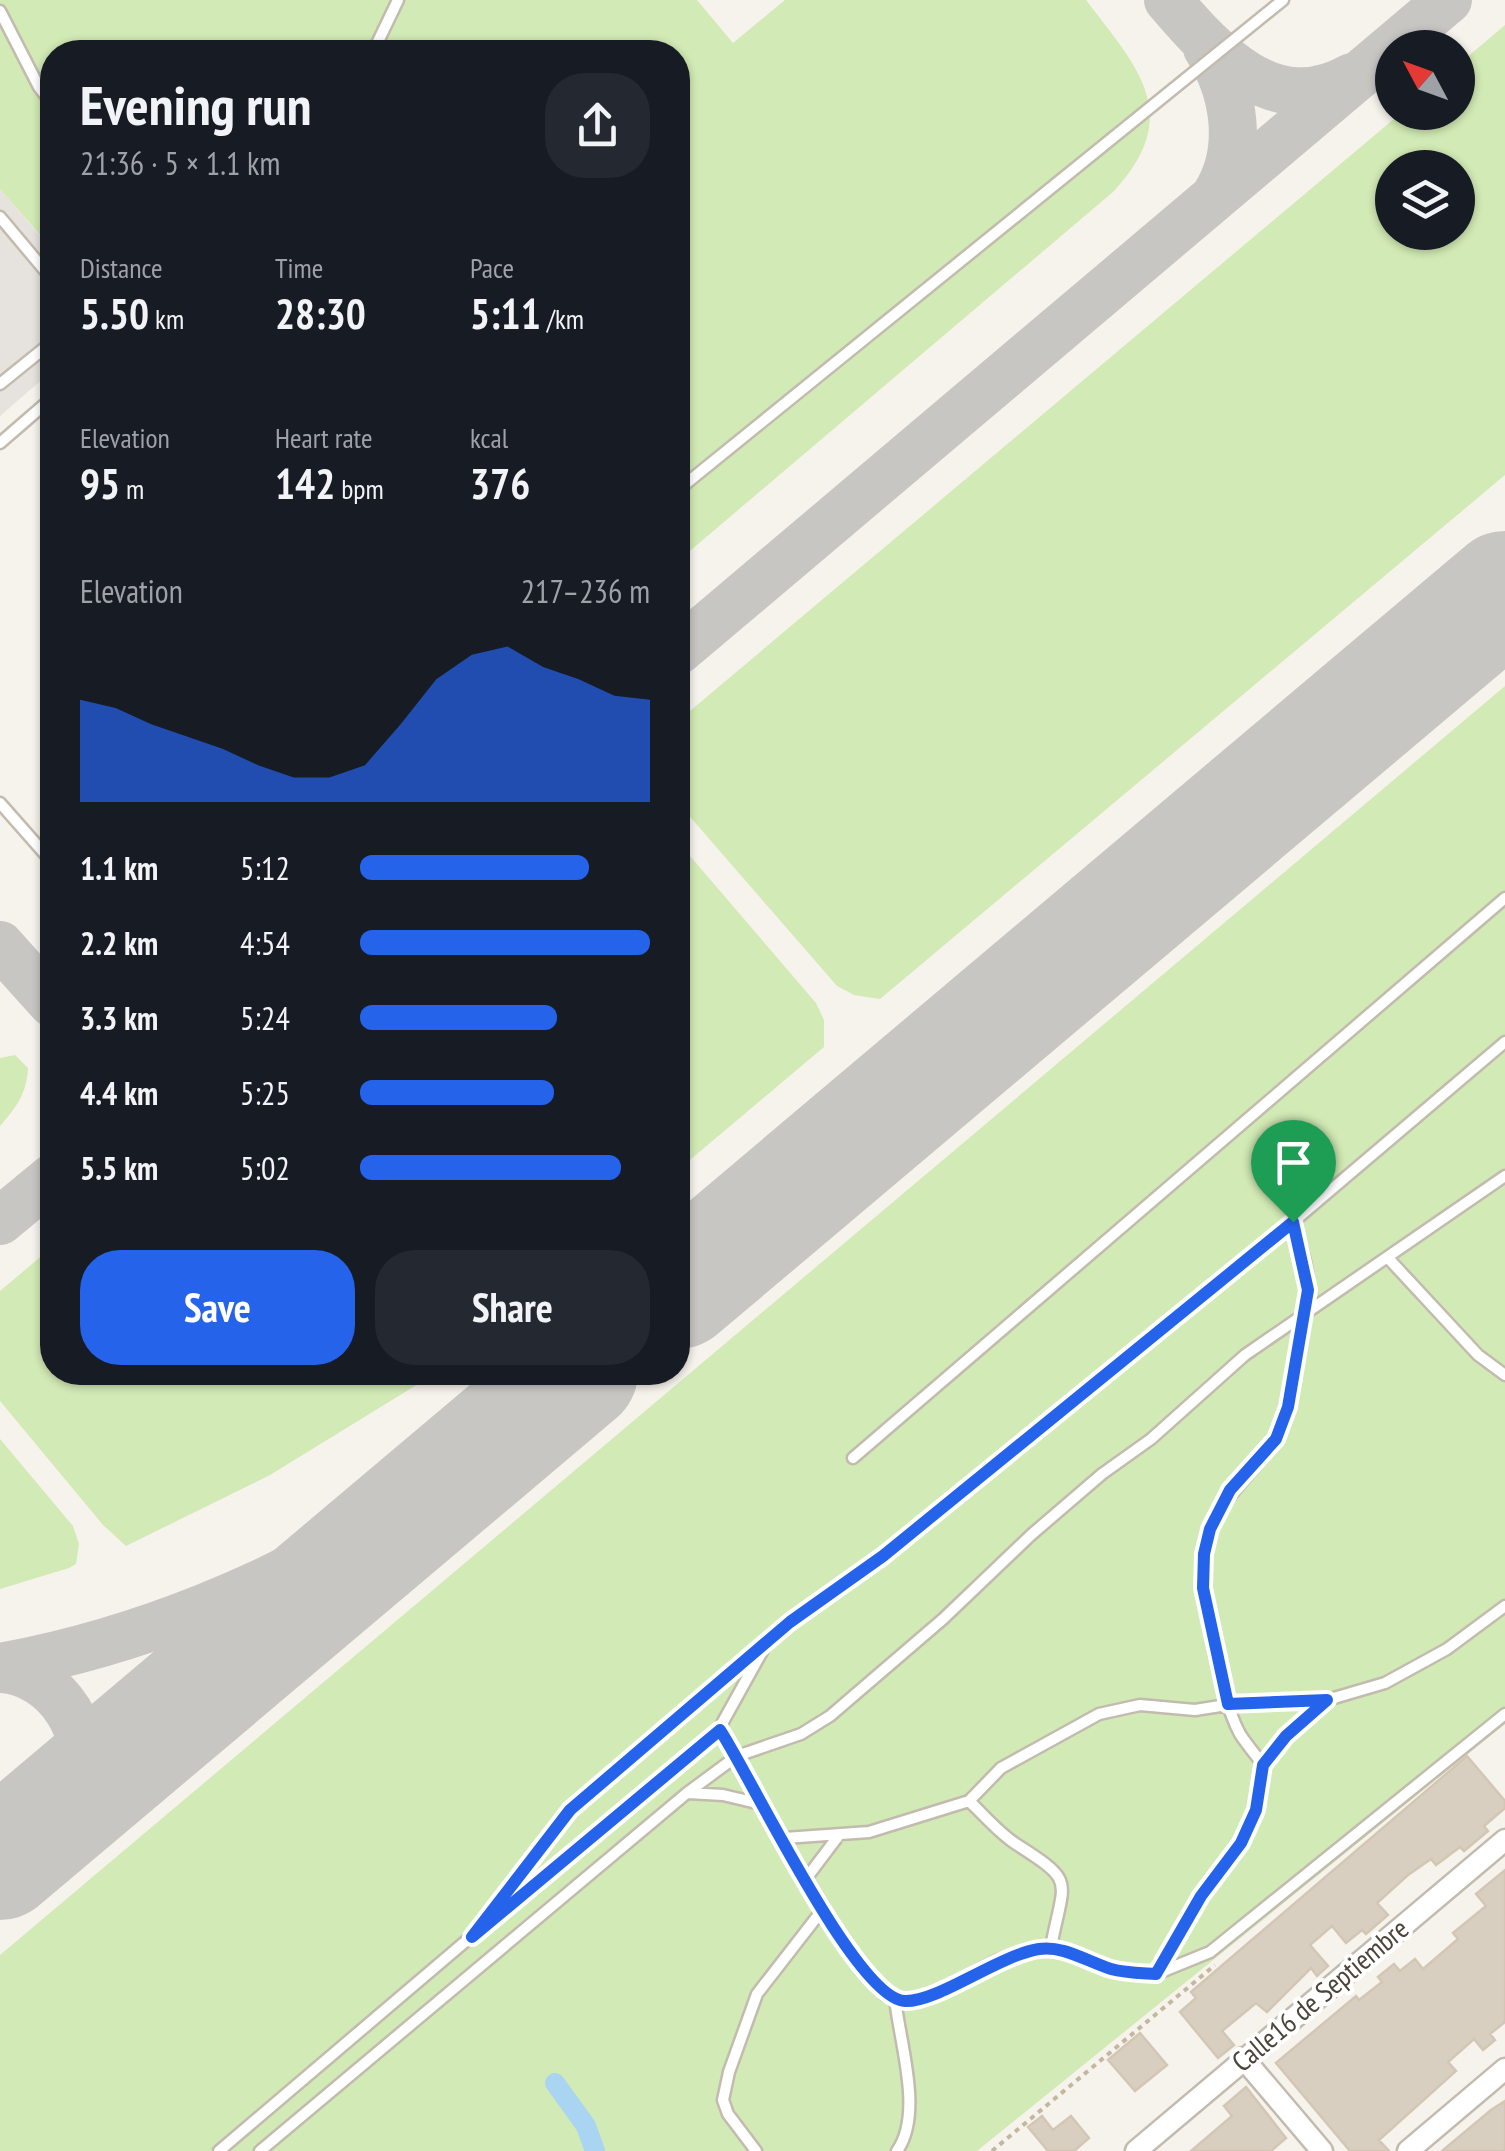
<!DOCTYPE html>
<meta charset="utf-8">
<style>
:root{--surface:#171b24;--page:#242831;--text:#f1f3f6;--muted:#9ea1a6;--accent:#2563eb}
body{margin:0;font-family:"PT Sans Narrow",sans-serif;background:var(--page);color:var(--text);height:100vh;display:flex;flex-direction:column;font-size:38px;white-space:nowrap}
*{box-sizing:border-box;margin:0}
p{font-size:32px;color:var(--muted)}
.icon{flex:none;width:55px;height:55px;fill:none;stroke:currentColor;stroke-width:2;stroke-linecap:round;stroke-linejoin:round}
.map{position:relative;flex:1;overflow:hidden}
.drawer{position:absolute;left:40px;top:40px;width:650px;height:1345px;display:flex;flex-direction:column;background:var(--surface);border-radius:40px;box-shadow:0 2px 8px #0004}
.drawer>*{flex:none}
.needle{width:65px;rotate:311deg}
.fabs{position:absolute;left:1375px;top:30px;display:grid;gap:20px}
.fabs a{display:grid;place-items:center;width:100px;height:100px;border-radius:50%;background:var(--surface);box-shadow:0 2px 8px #0004;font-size:50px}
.pin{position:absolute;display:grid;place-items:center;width:85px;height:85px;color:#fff;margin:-102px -42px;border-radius:50% 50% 50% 0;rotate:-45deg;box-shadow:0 0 10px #0007}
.pin .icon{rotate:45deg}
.round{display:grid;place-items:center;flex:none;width:105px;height:105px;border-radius:40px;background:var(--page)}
.head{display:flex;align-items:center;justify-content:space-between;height:170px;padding:0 40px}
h1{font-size:55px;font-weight:700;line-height:75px}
.stats{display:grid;grid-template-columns:repeat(3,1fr);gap:15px;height:170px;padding:10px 40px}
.stats div{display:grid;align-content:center}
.stats b{font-size:42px;font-weight:700}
.stats small{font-size:28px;font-weight:400}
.stats p{font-size:28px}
.chart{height:280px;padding:20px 40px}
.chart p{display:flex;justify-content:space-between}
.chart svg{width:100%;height:180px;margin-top:10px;fill:var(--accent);opacity:.7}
.button{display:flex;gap:20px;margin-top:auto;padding:20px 40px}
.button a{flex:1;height:115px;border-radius:40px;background:var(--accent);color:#fff;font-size:40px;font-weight:700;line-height:115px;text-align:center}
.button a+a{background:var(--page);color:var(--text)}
ul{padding:0 40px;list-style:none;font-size:32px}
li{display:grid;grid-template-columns:160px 120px 1fr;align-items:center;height:75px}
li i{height:25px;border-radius:12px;background:var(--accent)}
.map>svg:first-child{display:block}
</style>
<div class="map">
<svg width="1505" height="2151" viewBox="0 0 1505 2151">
<rect width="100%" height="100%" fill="#f6f3ec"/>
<path fill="#e6e2dd" d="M0 189 52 250V371L0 416Z"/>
<path fill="#d2eab5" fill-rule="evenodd" d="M0 0H697L733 43 785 0H1086C1138 68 1185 115 1113 192L678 561V52H52V238L47 243 0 189Z
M1505 25V475L880 999 854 995 837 986 678 803V721L1401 113 1458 112V65ZM1392 168H1458V232H1392Z
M1505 686V1724L977 2151H0V1955Z
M678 842 816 1003 824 1020V1047L678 1170Z
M15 1055 28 1068C27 1093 16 1108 0 1126V1058Z
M52 1247V1372L436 1373 270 1475 126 1546 103 1525 0 1401V1291Z
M0 1439 73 1526 79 1544 76 1564 69 1568 0 1589Z"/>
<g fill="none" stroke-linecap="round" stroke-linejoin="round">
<path stroke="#a9d4f2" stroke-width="20" d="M555 2083 586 2126 595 2151"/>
<path stroke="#c8c6c3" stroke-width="48" d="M1168 0C1215 55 1274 121 1352 77
M1207 48C1235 92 1244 151 1215 196
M678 651 1448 0
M0 945 52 1003
M0 1221 52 1178
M0 1667C138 1642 279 1585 396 1508 450 1473 500 1433 551 1395
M0 1669C56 1671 102 1739 73 1790 62 1808 43 1822 29 1836"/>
<path stroke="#c8c6c3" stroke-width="120" d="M678 1289 1505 591
M0 1860 578 1372"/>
</g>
<path fill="#d8cfc1" stroke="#d3c7b4" stroke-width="2.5" d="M1467 1756 1505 1801V1808L1484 1826 1488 1831 1464 1851 1460 1847 1436 1865 1431 1859 1408 1875 1377 1903 1388 1915 1366 1934 1362 1930 1346 1943 1332 1926 1310 1945 1328 1966 1317 1976 1311 1968 1267 2012 1256 2003 1222 2031 1234 2045 1218 2058 1180 2012 1196 1998 1191 1992Z
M1505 1870V2022L1490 2034 1495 2040 1483 2050 1474 2039 1448 2062 1456 2071 1379 2140 1389 2151H1350L1276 2063 1356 1996 1359 2000 1382 1982 1378 1977 1394 1964 1400 1971 1415 1959 1423 1969 1458 1939 1453 1933 1486 1906 1476 1894Z
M1140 2033 1167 2065 1135 2091 1108 2060Z
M1246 2087 1286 2138 1271 2151H1191L1232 2116 1224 2106Z
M1505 2101V2151H1442L1491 2110Z
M1042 2116 1053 2130 1071 2116 1089 2138 1074 2151H1048L1028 2127Z"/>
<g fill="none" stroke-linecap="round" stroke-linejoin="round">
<defs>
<path id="service" d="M0 11 39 87 52 104
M373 52 398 0
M0 217 52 279
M0 384 52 342
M0 443 52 398
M678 490 1283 0
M0 803 52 862
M1388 1258 1478 1355 1505 1375
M853 1458 1505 898
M764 1648 719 1729 860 1969 885 1995 904 2001 927 1997 998 1960 1051 1947 1114 1970 1156 1974 1201 1896 1241 1843 1256 1810 1263 1765 1286 1736 1327 1700
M1263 1765C1256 1755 1247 1745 1240 1734 1218 1694 1192 1567 1212 1525 1228 1491 1256 1470 1276 1439 1291 1416 1306 1320 1308 1290 1309 1267 1300 1244 1293 1222L1505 1042
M688 1793 723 1795 765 1805
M969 1801C984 1815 999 1833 1016 1844 1077 1883 1064 1878 1051 1947
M785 1838 869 1832 969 1801 1001 1768 1099 1714 1140 1705 1195 1710 1252 1701 1327 1700 1385 1683 1447 1649 1505 1606
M805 1880 839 1835
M490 1921 719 1729
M471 1937 570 1810 790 1622 883 1556 1293 1222
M1156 1974 1210 1952 1505 1714
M895 1998C899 2041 924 2113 897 2151
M219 2151 473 1935
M260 2151 687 1793 737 1756 801 1734 830 1716 943 1619 1031 1535 1102 1474 1151 1439 1245 1355 1505 1176
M756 2151 728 2114 723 2100 729 2072 757 1994 823 1909"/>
<path id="minor" d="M1243 2058 1322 2151
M1136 2151 1505 1840
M1408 2151 1505 2069"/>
</defs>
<use href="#service" stroke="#c2bbae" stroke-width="15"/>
<use href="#minor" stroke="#c2bbae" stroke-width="25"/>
<path stroke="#c4b79f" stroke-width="4" stroke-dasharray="5 5" stroke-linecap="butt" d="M992 2151 1215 1965"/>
<use href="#service" stroke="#fff" stroke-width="10"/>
<use href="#minor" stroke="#fff" stroke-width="20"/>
</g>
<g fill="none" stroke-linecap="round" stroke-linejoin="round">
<defs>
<path id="route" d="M1293 1222 1308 1290 1288 1407 1276 1439 1230 1490 1210 1529 1204 1554 1203 1588 1228 1704 1327 1700 1286 1736 1263 1765 1256 1810 1241 1843 1201 1896 1156 1974C1141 1973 1125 1973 1111 1969 1088 1962 1063 1945 1039 1949 997 1956 938 2002 905 2001 856 1999 751 1777 720 1730L472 1937 570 1810 790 1622 883 1556Z"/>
</defs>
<use href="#route" stroke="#fff" stroke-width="20"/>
<use href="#route" stroke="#2563eb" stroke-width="12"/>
</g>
<g text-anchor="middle" stroke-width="8" stroke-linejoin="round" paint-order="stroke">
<g font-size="28" fill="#4b4439" stroke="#fff">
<text transform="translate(1320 1995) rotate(-40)" y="10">Calle16 de Septiembre</text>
</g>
</g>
</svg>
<div class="fabs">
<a><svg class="needle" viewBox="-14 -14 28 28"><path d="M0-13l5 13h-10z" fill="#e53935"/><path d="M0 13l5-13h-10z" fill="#9ea1a6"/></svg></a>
<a><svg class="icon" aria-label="layers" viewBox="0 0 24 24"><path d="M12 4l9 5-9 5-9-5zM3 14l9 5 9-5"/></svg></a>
</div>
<div class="pin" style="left:1293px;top:1222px;background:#1e9e55"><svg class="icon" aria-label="arrive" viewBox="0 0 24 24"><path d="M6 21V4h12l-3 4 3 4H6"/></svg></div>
<section class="drawer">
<div class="head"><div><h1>Evening run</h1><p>21:36 · 5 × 1.1 km</p></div><a class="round"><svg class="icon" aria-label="share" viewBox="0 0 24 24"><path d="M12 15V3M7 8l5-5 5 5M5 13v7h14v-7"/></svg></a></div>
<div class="stats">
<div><p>Distance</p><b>5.50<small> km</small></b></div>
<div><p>Time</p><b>28:30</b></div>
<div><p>Pace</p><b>5:11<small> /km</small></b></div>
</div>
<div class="stats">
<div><p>Elevation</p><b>95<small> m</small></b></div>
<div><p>Heart rate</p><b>142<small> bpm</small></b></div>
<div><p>kcal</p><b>376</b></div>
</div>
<div class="chart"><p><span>Elevation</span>217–236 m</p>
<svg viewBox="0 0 160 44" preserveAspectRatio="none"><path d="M0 44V19L10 21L20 25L30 28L40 31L50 35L60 38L70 38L80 35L90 25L100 14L110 8L120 6L130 11L140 14L150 18L160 19V44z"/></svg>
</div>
<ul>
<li><b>1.1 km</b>5:12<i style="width:79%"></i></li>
<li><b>2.2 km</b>4:54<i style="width:100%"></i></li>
<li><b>3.3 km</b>5:24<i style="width:68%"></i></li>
<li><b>4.4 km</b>5:25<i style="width:67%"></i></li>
<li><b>5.5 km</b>5:02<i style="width:90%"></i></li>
</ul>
<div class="button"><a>Save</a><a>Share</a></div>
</section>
</div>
